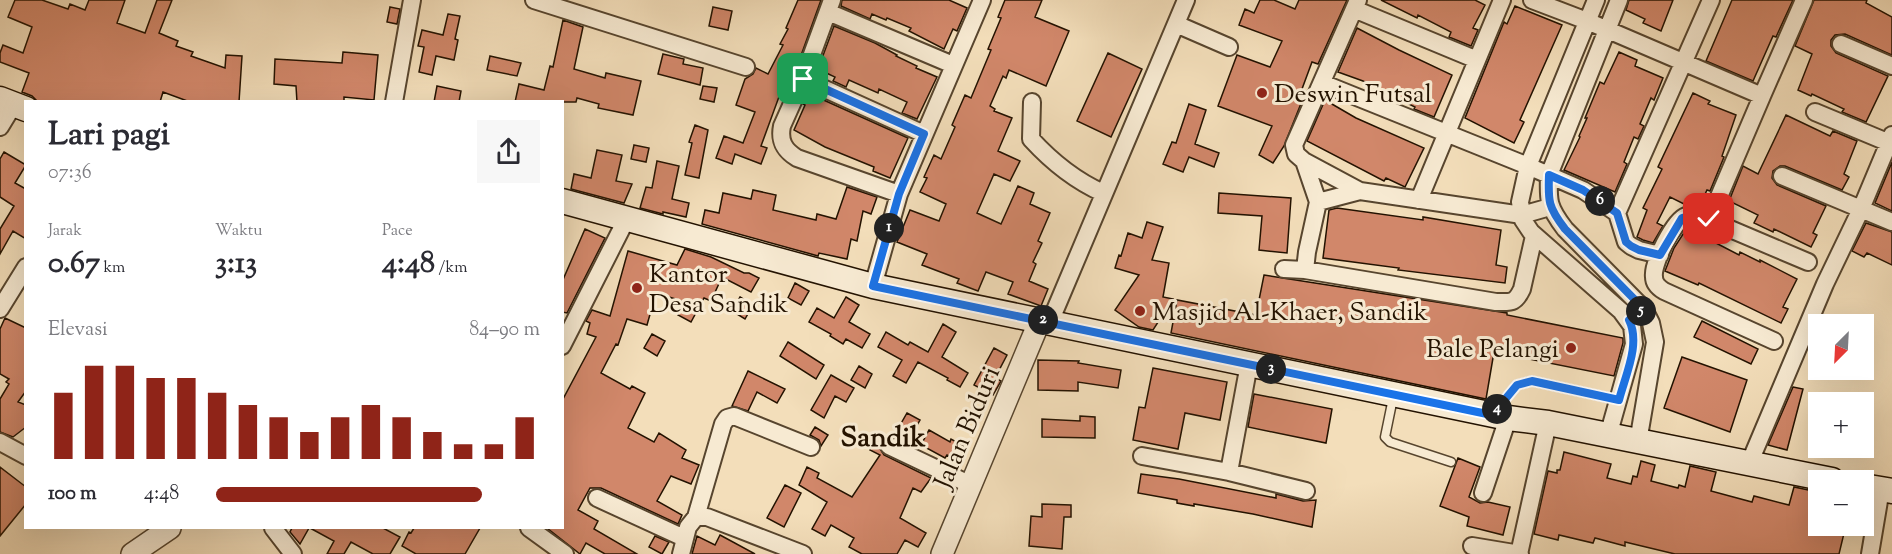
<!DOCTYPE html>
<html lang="id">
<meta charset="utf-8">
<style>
:root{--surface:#fff;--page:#f7f7f7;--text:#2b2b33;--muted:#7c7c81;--accent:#8f2418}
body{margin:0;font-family:"Sorts Mill Goudy",serif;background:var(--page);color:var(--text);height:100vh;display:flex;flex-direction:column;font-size:22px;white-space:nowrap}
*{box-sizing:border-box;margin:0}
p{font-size:20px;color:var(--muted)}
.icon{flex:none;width:33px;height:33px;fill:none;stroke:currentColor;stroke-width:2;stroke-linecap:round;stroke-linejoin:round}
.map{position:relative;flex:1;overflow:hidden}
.drawer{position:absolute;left:24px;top:100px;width:540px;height:429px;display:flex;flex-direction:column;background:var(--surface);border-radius:0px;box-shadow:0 6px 24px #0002}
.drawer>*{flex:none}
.needle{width:39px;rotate:204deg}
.buttons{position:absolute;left:1808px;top:314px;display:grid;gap:12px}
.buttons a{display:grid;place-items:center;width:66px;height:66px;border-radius:0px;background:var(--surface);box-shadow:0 6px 24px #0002;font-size:30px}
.pin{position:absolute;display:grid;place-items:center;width:51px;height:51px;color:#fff;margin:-26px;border-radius:12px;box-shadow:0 3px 9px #0006}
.km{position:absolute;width:30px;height:30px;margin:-15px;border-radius:50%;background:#222;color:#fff;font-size:16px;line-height:30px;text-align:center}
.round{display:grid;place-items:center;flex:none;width:63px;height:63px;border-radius:0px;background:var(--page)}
.overview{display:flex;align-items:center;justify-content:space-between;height:102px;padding:0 24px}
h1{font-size:33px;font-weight:800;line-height:45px}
.metrics{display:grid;grid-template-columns:repeat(3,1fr);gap:9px;height:102px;padding:6px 24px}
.metrics div{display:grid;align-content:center}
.metrics b{font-size:30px;font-weight:800}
.metrics small{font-size:16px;font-weight:400}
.metrics p{font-size:16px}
.chart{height:168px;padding:12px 24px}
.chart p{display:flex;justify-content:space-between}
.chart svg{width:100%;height:108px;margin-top:6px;stroke:var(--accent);stroke-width:6}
ul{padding:0 24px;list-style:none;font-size:20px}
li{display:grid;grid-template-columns:96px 72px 1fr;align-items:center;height:45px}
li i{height:15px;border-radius:8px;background:var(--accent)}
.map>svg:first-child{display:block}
</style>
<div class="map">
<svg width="1892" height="554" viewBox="0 0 1892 554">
<rect width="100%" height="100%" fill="#f3deba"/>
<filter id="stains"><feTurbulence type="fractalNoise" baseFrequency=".00333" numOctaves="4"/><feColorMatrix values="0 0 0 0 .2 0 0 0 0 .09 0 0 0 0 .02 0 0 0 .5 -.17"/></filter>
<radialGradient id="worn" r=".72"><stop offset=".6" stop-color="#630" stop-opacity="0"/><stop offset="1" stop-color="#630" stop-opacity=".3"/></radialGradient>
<path fill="#d1876a" stroke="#231200" stroke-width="1.5" d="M15 0H42L68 9 70 4 85 10 89 0H125L117 23 145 33 157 0H172L159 33 178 41 176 46 193 52 191 56 225 68 226 55 242 56 239 102H190L163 92 160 102H38L32 96 22 92 29 73 0 62V53L3 45 23 53 32 27 8 17Z
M798 0H821L799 61 796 60 785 82 789 84 784 96 780 94 761 146 767 148 761 164 735 154 732 164 716 158 724 136 743 143 755 112 736 105 745 79 753 74 756 68 768 74 783 45 780 44 788 29 786 28Z
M842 0H949L967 8 957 31 953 29 944 49 909 31 911 28 887 18 886 20 872 14 870 19 841 6Z
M1005 0H1042L1035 17 1069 31 1046 86 1009 70 1006 78 1003 76 990 106 995 109 994 111 1012 118 998 151 1020 161 1010 181 994 174 977 213 1001 224 1018 186 1034 193 1030 204 1050 213 1038 241 1042 243 1033 262 1036 264 1029 281 1048 289 1041 306 1008 294 1013 282 986 272 978 291 957 283 959 279 922 265 927 254 897 242 910 210 939 221 946 204 920 192 927 178 924 177 934 155 941 159 955 127 952 125 965 95 971 98 991 50 988 49 1001 18 998 17Z
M1260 0H1274L1295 9 1299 0H1347L1318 64 1312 62 1302 89 1306 91 1284 146 1273 163 1259 155 1272 126 1218 106 1237 55 1270 67 1282 41 1239 25 1245 9 1254 13Z
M1381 0H1475L1485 5 1473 28 1478 30 1471 46 1449 37 1451 32 1418 15 1417 18Z
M1629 0H1673L1661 31 1643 23 1645 19 1626 10Z
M1732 0H1793L1776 37 1773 36 1753 81 1706 61Z
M1814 0H1867L1866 3 1892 17V55L1845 34 1835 35 1831 40V46L1836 53 1888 76 1866 122 1842 112 1844 109 1812 94 1811 96 1798 90 1812 54 1795 46Z
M1515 6 1562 25 1520 120 1524 122 1514 143 1465 118 1504 22 1507 24Z
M390 7 400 9 397 24 387 22Z
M713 7 732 11 728 30 709 26Z
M448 14 460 16 455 39 458 40 454 60 436 56 432 75 419 72 424 47 418 46 422 30 443 35Z
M563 20 583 27 574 69 605 78 606 73 641 81 633 115 598 108 599 104 577 98 576 102H515L519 84 544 90 550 66 553 67Z
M834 26 875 43 897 55 896 56 917 66 916 68 937 77 917 119 902 113 907 102 879 89 878 93 849 80 846 87 833 81 835 77 818 69Z
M1357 28 1399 50 1452 75 1434 117 1414 109 1415 107 1363 81 1338 72Z
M343 52 378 55 374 100 344 97V102H297L296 86 274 84 275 59 342 63Z
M1619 52 1637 60 1635 66 1663 78 1654 100 1651 98 1640 124 1644 126 1638 139 1634 137 1624 162 1627 164 1615 192 1564 170 1580 137 1579 136 1587 118H1585L1600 82 1604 84Z
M1108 53 1142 69 1111 137 1077 121Z
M663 54 684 59 683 64 703 68 700 85 658 74Z
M490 56 521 63 517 76 487 70Z
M437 86 461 91 459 102H434Z
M703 86 717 88 714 102 700 99Z
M808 93 908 138 890 178 873 171 874 167 825 147 794 130 805 105 803 104Z
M1693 93 1710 101 1708 104 1736 115 1722 156 1724 157 1710 191 1707 190 1700 205H1686L1670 197 1657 223 1663 226 1653 243 1643 240 1637 237 1647 210 1643 208 1662 169 1658 167Z
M1325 100 1356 118 1424 148 1405 187 1386 178 1384 181 1307 141Z
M1189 104 1206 110 1195 144 1219 153 1214 167 1189 157 1183 172 1163 164 1172 142 1176 143Z
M1786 115 1830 136 1833 131 1857 141 1844 174 1849 177 1842 190 1785 166H1780L1773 171 1772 178 1777 185 1826 206 1813 233 1817 235 1811 247 1774 229 1773 232 1754 223 1758 215 1729 201 1743 166 1758 174Z
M695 125 708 130 699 178 685 175 692 143 689 142Z
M634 145 649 148 646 162 631 159Z
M597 150 622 155 616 181 632 184 624 203 571 189 574 174 591 178Z
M4 152 26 165 15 183 24 188 26 186V239L13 231 0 254V229L14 206 0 197V159Z
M657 161 679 166 672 199 689 203 686 217 663 212V214L640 208 646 187 652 188Z
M1892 162V211L1875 203Z
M847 187 877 197 871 214 863 211 857 241 851 239 847 259 819 253 818 256 811 254 702 224 705 210 719 213 723 193 751 199 753 190 776 195 773 210 816 220 817 214 836 219Z
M1219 193 1291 198 1287 253 1259 250 1262 216 1218 213Z
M1337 208 1423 220V217L1501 230 1496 265 1507 267 1505 283 1398 270 1399 268 1323 258 1329 210Z
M1147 222 1163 227 1152 260 1169 263 1163 297 1173 299 1153 330 1139 327 1115 310 1139 275 1115 268 1119 255 1121 256 1128 233 1142 238Z
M1866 223 1892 232V265L1867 253 1864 257 1852 251Z
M1687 228 1739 255 1740 252 1760 262V260L1797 279 1783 307 1788 309 1781 323 1699 283 1698 285 1665 271 1674 248Z
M585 229 605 238 567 313 562 312V282Z
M685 249 711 257 744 273H749L759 278 751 292 722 277 711 301 704 298 691 322 678 315 685 302 656 293 647 325 627 319 618 345 616 344 601 373 630 389 632 386 645 393 628 428 654 442 659 433 686 450 682 458 699 465 691 484 671 476 657 501 682 515 678 524 601 488H590L578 510 598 521 594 529 637 554H605L586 543 580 554 547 528H562V401L596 337 587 334 590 323 586 321 592 310 610 316 628 251 677 265Z
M1264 275 1507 313V315L1623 338V343L1614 376 1494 352 1486 399 1171 333 1177 300 1256 315Z
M795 283 809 291 801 305 788 298Z
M740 297 753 305 745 319 732 311Z
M846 297 859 305 849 322 870 334 862 348 846 339 843 344 830 336 831 334 809 322 817 308 834 318Z
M5 318 26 328V391L18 402 26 405V427L13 437 0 432V399L9 384 6 382 9 379 0 374V329Z
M1702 321 1758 349 1751 364 1694 337Z
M943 324 956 332 942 357 968 373 960 387 947 380 948 378 918 362 906 383 893 376 902 360 878 347 886 332 908 345 910 342 928 352Z
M652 334 665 341 657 356 644 348Z
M788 342 824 365 816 379 780 356Z
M994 348 1007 355 995 378 1001 381 993 395 974 385Z
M1682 357 1747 380 1730 432 1664 408Z
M1038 360 1079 361 1078 363 1121 370 1118 388 1078 382V391L1038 390Z
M859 366 872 374 865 388 851 380Z
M1153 368 1227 382 1220 420 1185 413 1178 449 1133 440 1139 407 1145 408Z
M748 371 785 389 777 403 757 392 748 411 732 406Z
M831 375 854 388 846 402 835 396 824 418 811 410Z
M1793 387 1803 389 1787 450 1768 445Z
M1254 394 1332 409 1326 443 1248 427Z
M907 413 920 420 912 434 899 427Z
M1080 416 1095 417V438L1042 437V419L1080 421Z
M815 427 828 435 821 446 819 440 810 435Z
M929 430 950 442 951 439 964 446 957 460 947 455 945 458 921 445Z
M878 436 882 438 879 447 884 455 931 478 921 492 913 488 900 518 926 533 918 547 905 540 897 554H862L849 547 854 538 831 525 825 536 812 529 827 502 799 485 807 467 819 473 817 478 852 497 880 455 870 450Z
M1564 452 1611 464 1607 478 1631 484 1633 476 1637 477 1641 461 1655 465 1651 481 1678 488 1679 485 1685 487 1690 466 1716 472 1711 491 1752 502 1754 496 1789 505 1794 487 1818 492V525H1846L1839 554H1675L1625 542V546L1595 538 1593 543 1559 535 1558 540 1534 534 1548 471 1557 473V470H1560Z
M1458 458 1480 467 1469 497 1480 503 1488 502 1510 507 1503 535 1467 526 1469 517 1440 506Z
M0 467 26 487V504L0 536Z
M1141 474 1179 479 1276 498V494L1303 501 1316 500 1312 527 1253 514 1194 504V506L1177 503V500L1138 493Z
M785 485 801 493 784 527 767 518Z
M1042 504 1071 505V517H1064L1062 549 1029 546 1031 516 1042 517Z
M292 528H309L300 544 290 532Z
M310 528H383L400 537 390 554H373L351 542 344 554H327L334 541Z
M414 528H480L465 554H416L402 546 409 532 411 533Z
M720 535 755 554H692L697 536 715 545Z
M655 536 669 542 662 554 649 547Z"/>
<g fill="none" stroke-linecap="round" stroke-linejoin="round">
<defs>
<path id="service" d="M1393 398 1385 437 1390 442 1451 462
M1494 412 1517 385 1532 381 1619 400"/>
<path id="minor" d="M534 0 746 67
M832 0 803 79 782 126C779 141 784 150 797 158L899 194
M1358 0 1294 145 1296 154 1304 161 1318 202 1307 252 1305 270 1496 302C1511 302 1515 304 1522 289L1534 236
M1532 0 1587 21 1762 96 1709 220C1702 217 1694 213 1686 216 1674 220 1652 264 1654 277 1654 284 1659 288 1664 291L1774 341
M1596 0 1528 166 1520 202 1523 220 1531 232 1621 311 1632 326 1634 344 1608 436
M1619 0 1549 175C1548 201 1548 207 1565 229L1644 309 1651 323 1655 342 1638 442
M1354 9 1477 60
M828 12 953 65
M1176 24 1229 47
M1841 44 1892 66
M803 79 924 134
M1322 83 1528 166 1583 190 1617 213 1626 242 1631 246 1639 250 1660 255
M1762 96 1804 0
M394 102 412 0
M1032 102 1031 139C1052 162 1074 180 1103 193
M1815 112 1892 144
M0 127 14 104
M1304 161 1360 191
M1782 176 1892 222
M1419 200 1502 0
M1318 202 1360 191 1522 215 1550 207
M1617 213 1711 0
M1709 220 1808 262
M1284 269 1305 270
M873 286 899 194 982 0
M0 309 26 267
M1050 322 1186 0
M562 346 627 218
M0 442 26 456
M889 446 971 485
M1142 456 1229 472 1306 491
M1749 464 1825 284 1861 209 1892 135
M1229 472 1249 364
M1483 493 1508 418
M597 498 684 538
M696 517H707L803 554
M273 528 293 554
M529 528 565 554
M1472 546 1520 554
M681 554 688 527 696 517 723 424 727 418 734 416 811 447
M1519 554 1548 423
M1870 554 1881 489"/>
<path id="tertiary" d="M132 554 170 528
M942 554 1040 320"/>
<path id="secondary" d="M0 99 26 109
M562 201 873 286 1508 418 1548 423 1832 480
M1863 486 1892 491"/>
</defs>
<use href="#service" stroke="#57452e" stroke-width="11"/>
<use href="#minor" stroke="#57452e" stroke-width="20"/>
<use href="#tertiary" stroke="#57452e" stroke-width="24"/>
<use href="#secondary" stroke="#231200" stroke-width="27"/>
<use href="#service" stroke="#f7ead2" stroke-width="8"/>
<use href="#minor" stroke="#f7ead2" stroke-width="16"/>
<use href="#tertiary" stroke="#f7ead2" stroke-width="21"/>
<use href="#secondary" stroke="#f7ead2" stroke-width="24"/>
</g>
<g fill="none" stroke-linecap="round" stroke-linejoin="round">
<defs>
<path id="route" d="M803 79 924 134 899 194 873 286 1492 415 1517 385 1532 381 1619 400C1625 376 1641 344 1629 320L1644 309 1565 229C1548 207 1548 201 1549 175L1583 190 1617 213 1626 242 1631 246 1639 250 1660 255 1682 218 1693 215 1709 219"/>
</defs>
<use href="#route" stroke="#fff" stroke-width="12"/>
<use href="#route" stroke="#1a73e8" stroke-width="8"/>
</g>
<g fill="#8f2418" stroke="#f7ead2" stroke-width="2">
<circle cx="1262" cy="93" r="6"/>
<circle cx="637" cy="288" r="6"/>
<circle cx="1140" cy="311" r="6"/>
<circle cx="1571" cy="348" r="6"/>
</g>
<g text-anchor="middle" stroke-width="6" stroke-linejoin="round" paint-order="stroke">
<g font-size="26" fill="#231200" stroke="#f7ead2" text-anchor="start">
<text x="1274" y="102">Deswin Futsal</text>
<text x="649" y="282">Kantor<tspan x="649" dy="30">Desa Sandik</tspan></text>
<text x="1152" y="320">Masjid Al-Khaer, Sandik</text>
<text x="1559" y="357" text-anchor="end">Bale Pelangi</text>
</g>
<g font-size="26" fill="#231200" stroke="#f7ead2">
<text transform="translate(966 427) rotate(-67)" y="9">Jalan Biduri</text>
</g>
<g font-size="28" font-weight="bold" fill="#231200" stroke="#f7ead2">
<text x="883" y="446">Sandik</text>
</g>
</g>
<rect width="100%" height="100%" filter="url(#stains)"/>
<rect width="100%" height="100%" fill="url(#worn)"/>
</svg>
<div class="buttons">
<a><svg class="needle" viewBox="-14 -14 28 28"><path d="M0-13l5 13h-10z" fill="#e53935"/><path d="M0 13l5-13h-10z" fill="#7c7c81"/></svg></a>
<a>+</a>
<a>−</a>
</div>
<div class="pin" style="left:803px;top:79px;background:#1e9e55"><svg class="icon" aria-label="arrive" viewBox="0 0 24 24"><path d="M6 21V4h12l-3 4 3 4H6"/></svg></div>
<div class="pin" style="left:1709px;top:219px;background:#d93025"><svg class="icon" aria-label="check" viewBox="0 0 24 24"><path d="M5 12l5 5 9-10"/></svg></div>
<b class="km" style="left:889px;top:228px">1</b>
<b class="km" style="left:1043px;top:320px">2</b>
<b class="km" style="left:1271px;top:369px">3</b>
<b class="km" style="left:1497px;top:409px">4</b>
<b class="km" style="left:1641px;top:311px">5</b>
<b class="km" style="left:1600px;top:201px">6</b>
<section class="drawer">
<div class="overview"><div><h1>Lari pagi</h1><p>07:36</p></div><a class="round"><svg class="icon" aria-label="share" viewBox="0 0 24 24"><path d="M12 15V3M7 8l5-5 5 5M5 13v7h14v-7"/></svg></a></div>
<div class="metrics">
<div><p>Jarak</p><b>0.67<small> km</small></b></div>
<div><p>Waktu</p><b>3:13</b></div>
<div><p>Pace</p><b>4:48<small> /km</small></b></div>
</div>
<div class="chart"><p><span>Elevasi</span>84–90 m</p>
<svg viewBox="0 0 160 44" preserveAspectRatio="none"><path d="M5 44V17M15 44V6M25 44V6M35 44V11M45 44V11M55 44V17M65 44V22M75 44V27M85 44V33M95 44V27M105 44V22M115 44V27M125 44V33M135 44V38M145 44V38M155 44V27"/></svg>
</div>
<ul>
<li><b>100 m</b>4:48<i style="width:82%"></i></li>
</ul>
</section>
</div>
